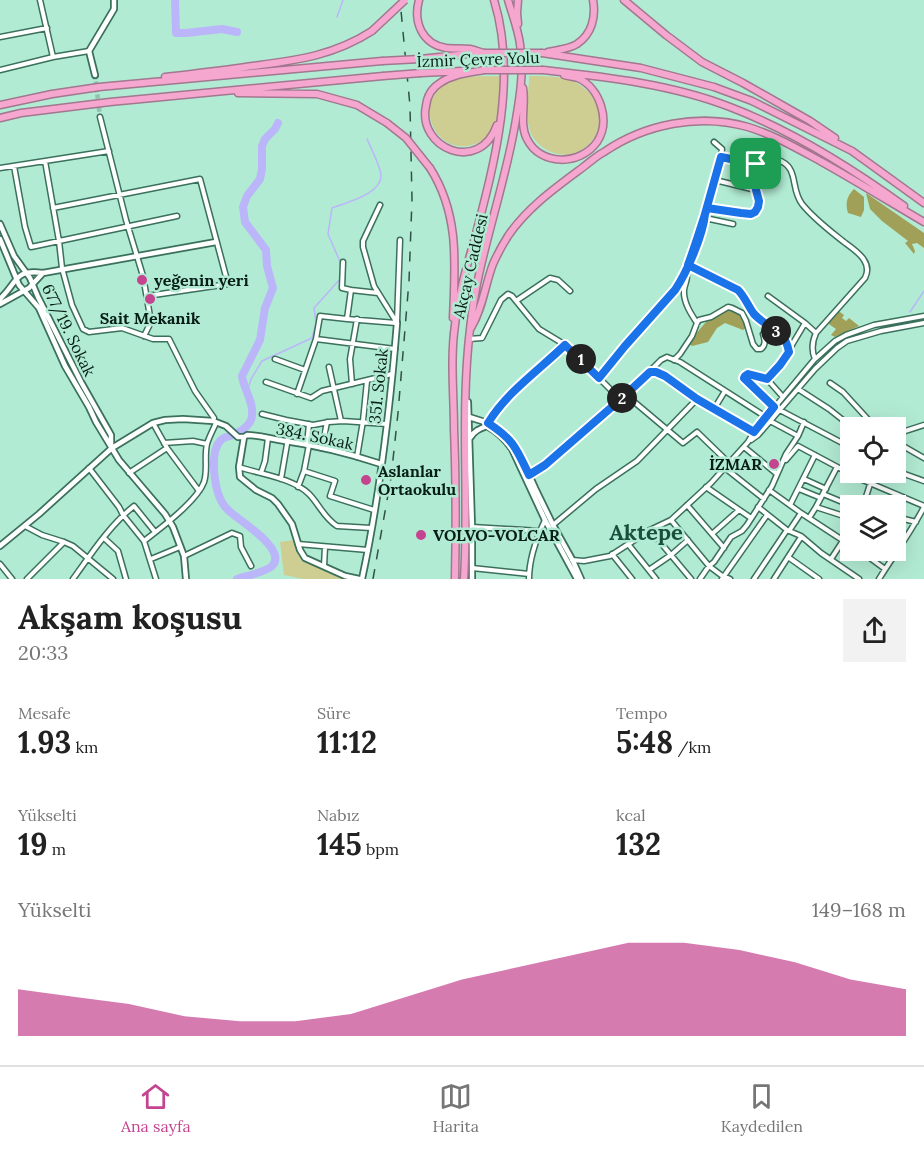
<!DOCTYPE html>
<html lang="tr">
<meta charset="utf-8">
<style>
:root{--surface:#fff;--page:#f2f2f2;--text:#222;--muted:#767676;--line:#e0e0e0;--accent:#c44490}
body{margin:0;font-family:Lora,serif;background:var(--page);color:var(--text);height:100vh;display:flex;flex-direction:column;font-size:22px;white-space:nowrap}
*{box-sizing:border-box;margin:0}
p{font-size:20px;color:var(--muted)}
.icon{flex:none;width:33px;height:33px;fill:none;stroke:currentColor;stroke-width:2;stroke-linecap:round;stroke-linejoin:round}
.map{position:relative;height:579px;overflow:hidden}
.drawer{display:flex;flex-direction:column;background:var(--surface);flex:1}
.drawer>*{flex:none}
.tools{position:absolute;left:840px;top:417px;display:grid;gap:12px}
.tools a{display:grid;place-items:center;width:66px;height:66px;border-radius:0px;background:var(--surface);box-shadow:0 6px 24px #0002;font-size:30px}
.pin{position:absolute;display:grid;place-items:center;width:51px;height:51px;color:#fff;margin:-26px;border-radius:12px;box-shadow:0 3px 9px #0006}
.km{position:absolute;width:30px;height:30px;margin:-15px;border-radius:50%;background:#222;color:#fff;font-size:16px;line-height:30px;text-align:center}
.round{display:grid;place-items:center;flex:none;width:63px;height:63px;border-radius:0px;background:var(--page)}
.overview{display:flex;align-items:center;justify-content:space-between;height:102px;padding:0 18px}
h1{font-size:33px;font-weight:700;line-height:45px}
.stats{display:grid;grid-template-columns:repeat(3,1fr);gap:9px;height:102px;padding:6px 18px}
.stats div{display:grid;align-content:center}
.stats b{font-size:30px;font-weight:700}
.stats small{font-size:16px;font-weight:400}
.stats p{font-size:16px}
.chart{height:168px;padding:12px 18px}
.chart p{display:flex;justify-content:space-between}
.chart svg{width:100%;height:108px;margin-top:6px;fill:var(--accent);opacity:.7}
.dock{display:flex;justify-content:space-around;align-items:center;height:84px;border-top:2px solid var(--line);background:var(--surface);font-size:16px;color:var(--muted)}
.dock a{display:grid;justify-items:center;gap:3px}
.dock .on{color:var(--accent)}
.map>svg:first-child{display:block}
</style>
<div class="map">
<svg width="924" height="579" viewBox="0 0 924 579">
<rect width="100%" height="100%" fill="#b2ebd3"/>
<path fill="#cece92" d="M500 76C500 88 499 115 495 126 491 135 484 141 475 144 437 158 411 104 446 83 461 74 483 77 500 76Z
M529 76C543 76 558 76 571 80 576 82 582 86 586 90 620 117 587 169 549 151 539 146 531 138 529 127 525 114 529 90 529 76Z
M294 540 297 549 308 563 327 569 346 579H303L284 575 280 542Z"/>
<path fill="#a1a058" d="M854 189 864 197V210L861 217 848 213C845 203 847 196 854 189Z
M866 193 924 233V248L917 243 912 244 915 251 914 254 905 243 908 241 882 221 870 209Z
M729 308 741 314 747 327 743 330 725 323 717 328 708 342 692 346 688 343 706 322Z
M837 310 844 315 842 318 846 321 849 318 859 326 835 337 831 335 836 329 826 322Z"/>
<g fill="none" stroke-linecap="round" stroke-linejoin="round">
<path stroke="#bbb6f9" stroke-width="1.5" d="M337 17 343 0
M341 264 328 234 332 208C347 202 382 194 381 175 380 166 371 148 367 139
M910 312 924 291
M247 392 251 379 262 361 312 338 316 323 314 308 341 278"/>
<path stroke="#bbb6f9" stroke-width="8" d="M175 0 176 33H186L222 29 237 32
M237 579C246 576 266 572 272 566 289 549 236 519 227 509 223 505 220 499 218 493 214 480 210 450 221 440 225 436 228 437 233 435 241 432 251 425 252 416 254 402 244 390 242 376L260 340 265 308 273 288 267 266 266 250 245 222 243 207 247 196 260 179 262 169V146L265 139 275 129 278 123"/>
<path stroke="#90c2ad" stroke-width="4.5" stroke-dasharray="4.5 2" stroke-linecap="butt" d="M95 75 100 117"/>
<defs>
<path id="street" d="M40 0 53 57
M0 37 47 28
M0 70 53 57 89 51
M100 117 126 220 143 276 151 322 144 336
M721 157 756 164
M45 161 59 241 62 268 72 305 83 329 89 332 122 328 153 339H169L195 391 214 418 213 421
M14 166 25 227 31 247 177 216
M0 168 109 151
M715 180 756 190
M380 205 363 241V247L374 286 397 323
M53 208 200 179 228 284 147 296
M707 208C719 210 738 216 750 214 763 212 758 198 756 190 756 185 755 170 756 166 757 163 760 161 761 158 771 157 785 160 790 169 796 179 793 192 802 204 814 219 829 230 844 242 851 247 860 253 864 260 868 266 868 272 865 278L816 333C812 342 811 350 815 359
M705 218 733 224
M343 262 342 288 351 290
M688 265 738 290C745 297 748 306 754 314 768 330 781 327 789 351
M686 271C689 279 685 282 684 290 683 302 691 314 697 323
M768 296 805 323 816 333
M516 301 550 278 558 280 570 291
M347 319 396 323
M397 322 400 240
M805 323 780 365 767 379 748 374 745 376 744 378 774 407 850 447
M316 339 395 349
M469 339 482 338 501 300 508 294 512 296 539 329 567 346 621 400
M275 359 305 370
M674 360 680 354 692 336 697 323 699 320 711 317 728 307 732 308 742 313 746 321 753 344 757 349H761C766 345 765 340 763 334
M329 367 341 421
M650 372C667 372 684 389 697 399
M599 378 625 346 675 290 682 280 698 240 721 157 722 149 714 142
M767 379 783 397
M266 382 311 398 322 391 392 374
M830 383 843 392 876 428
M352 384 350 359 357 319
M798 389 829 409 853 428
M297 394 316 339 320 316 347 319 351 290 378 293
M626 395 683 443 697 432 729 463
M714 409 725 391
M262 414 286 420 313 425 329 422 343 421 387 424
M770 421 798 436
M153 423 167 448 199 491
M488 423C508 392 539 370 565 345
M896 434 924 425
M751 440 758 435 815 369 837 348 847 341 881 331 924 323
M896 442 924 458
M164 443 193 441 207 444
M307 445 309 424
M744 447 777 474
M322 448 327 422
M357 457 363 421 367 381
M786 460 798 446 858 478 924 506
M239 467C260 474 293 478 309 494 319 504 324 518 337 526L371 528
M89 468 119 507 123 515 144 541 156 579
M725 468 764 499
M304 471 335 481 330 496 374 510
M896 471 924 481
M129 473 167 448
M261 473 265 461 268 438
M528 475 545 465 621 400 661 360 667 357 680 362 766 417
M281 479 291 421
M804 479 826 489
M298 487 304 471 309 445
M706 487 751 518
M799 489 821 498
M769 490 801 513 850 545
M823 494 852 506
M687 505 724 548
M790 505 815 455
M863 506 874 472
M758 507 787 530 801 536 821 553 859 579
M816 507 837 467
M896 517 916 522
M809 518 816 507 850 518
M671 520 709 566 721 575 730 579
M553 525 596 489 637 461 697 399 754 432
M25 526 42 535 64 542 73 546 113 579
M472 527 540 531
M650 530 691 579
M789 531 801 513
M712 534 739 510
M104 538 118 551 126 579
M144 541C161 528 197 501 204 482 208 470 204 457 207 444 209 437 213 430 216 423
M298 544 368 550
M628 544 656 579
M859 550 885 569
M612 554 632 579
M184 556 232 533 240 536 241 547 251 566
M788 557 819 579
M151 559 180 547
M831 559 850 530
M572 560 584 561 610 556 650 530 671 520 711 483 748 442 754 432 814 360 835 341 846 335 874 325 924 316
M0 564 12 579
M324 566 325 547
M472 568 529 574
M649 570 671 555 688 540
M27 579 64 542
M73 579C91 554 110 525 134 506L155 532
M529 579C529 560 537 537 545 520
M700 579 709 566 714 562 731 537 742 531 747 525 772 486 786 454 798 436 804 422
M722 579 767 515
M754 579 787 530
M774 579 801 537
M879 579C894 555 911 532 924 507"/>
<path id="secondary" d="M95 75 89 51 114 9V0
M0 224 14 256 30 278 38 297 81 382 111 435V446
M0 239 19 285 39 308 65 366 89 407 96 422 119 460 165 514 173 527 184 556 186 579
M0 299C18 282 14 269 43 273L216 242
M0 304 29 288 43 273
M468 402 472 527V579
M469 417 488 423 504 434 516 446 535 488 553 525 573 561 581 579
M244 437 247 435C258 435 268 438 279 440 314 445 348 453 381 464
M470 438C474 431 479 429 487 426 498 432 505 439 512 449L545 520 577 579
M0 546 39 514 112 448 153 423 165 420 183 419 213 421 226 426 238 437H244L239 467 240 477 256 490 272 498 278 504 292 524 300 550 305 558 345 576 359 579
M362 579C380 495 390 409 397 323"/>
<path id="highway" d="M419 0C413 22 422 44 446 48 454 49 462 48 470 49 475 50 480 52 484 53
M518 0 517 13 518 24
M624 0 666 35 702 62 743 83 810 121 835 138
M548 52C557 50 569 49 577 44 592 34 596 17 593 0
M542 53 641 68 714 87 752 101 852 151 924 203
M420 59 478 53
M484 70C469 73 453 74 440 83 432 88 427 96 426 106 417 148 479 175 497 125
M543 70C606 77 671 84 730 107 793 131 850 167 904 206
M421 73 462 71
M165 77C194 74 223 70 253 66 297 60 333 56 372 31
M523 88C526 104 519 124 527 139 540 166 580 166 597 142 611 121 600 88 578 78 574 77 568 76 564 75
M238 93 317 94 357 105 387 123
M0 105 52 94 99 87 382 61
M0 118 21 113 110 102 383 76
M430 168C460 215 455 265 453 318
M471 328C483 308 485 285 493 264 497 255 503 244 508 236 527 208 555 188 582 168 589 163 596 156 604 152 645 124 699 113 748 127 774 135 798 149 822 162 856 181 890 202 924 222
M455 579C456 529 456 479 454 429 454 395 450 359 455 325 458 296 466 269 474 241 494 165 518 78 494 0
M464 579C469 496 460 412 470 329 477 260 503 194 515 125 520 96 524 73 520 44 518 29 512 14 508 0"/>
</defs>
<use href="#street" stroke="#3b705c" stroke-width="7"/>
<use href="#secondary" stroke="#3b705c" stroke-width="8"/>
<use href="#highway" stroke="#a2778f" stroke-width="9"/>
<use href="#street" stroke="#fff" stroke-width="4"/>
<use href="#secondary" stroke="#fff" stroke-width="4.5"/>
<use href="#highway" stroke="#f6a7d0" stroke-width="6"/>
<path stroke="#325145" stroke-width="1.5" stroke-dasharray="10 10" stroke-linecap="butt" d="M373 579 391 478 398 413 409 281 412 199 410 106 400 0"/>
<defs>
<path id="highway-bridge" d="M372 31 405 0
M484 53H542
M382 61 420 59
M484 70H543
M383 76 421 73
M387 123 406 138 430 168"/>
</defs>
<use href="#highway-bridge" stroke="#a2778f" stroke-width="9" stroke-linecap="butt"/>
<use href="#highway-bridge" stroke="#f6a7d0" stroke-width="6"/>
</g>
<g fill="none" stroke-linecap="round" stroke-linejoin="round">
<defs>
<path id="route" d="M756 164 721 157 705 214C703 235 687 272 675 290L625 346 599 378 565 345C539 370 507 392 488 423 514 440 516 448 529 475L545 465 621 399 650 372H656L665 376 697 399 754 432 774 407 744 378 745 376 748 374 767 379 780 365 789 352C788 348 787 342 784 339 776 328 763 324 754 314 748 306 745 297 738 290L688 265C695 246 701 227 707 208L741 213 751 214 755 212 758 207 759 201 756 190V164"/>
</defs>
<use href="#route" stroke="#fff" stroke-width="12"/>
<use href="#route" stroke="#1a73e8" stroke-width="8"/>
</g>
<g fill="#c44490" stroke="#b2ebd3" stroke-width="2">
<circle cx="142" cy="280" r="6"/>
<circle cx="150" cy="299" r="6"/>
<circle cx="774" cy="464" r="6"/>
<circle cx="366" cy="480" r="6"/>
<circle cx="421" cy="535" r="6"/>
</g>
<g text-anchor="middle" stroke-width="5" stroke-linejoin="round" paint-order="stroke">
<g font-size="16" fill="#071e16" stroke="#b2ebd3">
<text transform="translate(478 59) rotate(-2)" y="6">İzmir Çevre Yolu</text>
<text transform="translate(470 266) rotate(-77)" y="6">Akçay Caddesi</text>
<text transform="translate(69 330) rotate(64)" y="6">677/19. Sokak</text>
<text transform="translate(378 386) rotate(-84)" y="6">351. Sokak</text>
<text transform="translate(315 436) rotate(12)" y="6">384. Sokak</text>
</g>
<g font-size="16" font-weight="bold" fill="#071e16" stroke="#b2ebd3" text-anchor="start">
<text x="154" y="286">yeğenin yeri</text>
<text x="150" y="324" text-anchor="middle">Sait Mekanik</text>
<text x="762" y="470" text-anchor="end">İZMAR</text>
<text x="378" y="477">Aslanlar<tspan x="378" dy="18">Ortaokulu</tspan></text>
<text x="433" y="541">VOLVO-VOLCAR</text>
</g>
<g font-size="22" font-weight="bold" fill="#19503d" stroke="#b2ebd3">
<text x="646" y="540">Aktepe</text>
</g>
</g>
</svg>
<div class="tools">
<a><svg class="icon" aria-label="locate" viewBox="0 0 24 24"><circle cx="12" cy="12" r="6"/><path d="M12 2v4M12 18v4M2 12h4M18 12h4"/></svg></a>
<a><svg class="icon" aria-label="layers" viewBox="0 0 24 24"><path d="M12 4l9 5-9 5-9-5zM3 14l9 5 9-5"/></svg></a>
</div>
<div class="pin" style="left:756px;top:164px;background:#1e9e55"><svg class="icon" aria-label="arrive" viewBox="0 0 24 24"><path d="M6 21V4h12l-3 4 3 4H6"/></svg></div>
<b class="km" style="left:581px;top:359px">1</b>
<b class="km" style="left:622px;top:398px">2</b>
<b class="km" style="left:776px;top:331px">3</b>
</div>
<section class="drawer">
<div class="overview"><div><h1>Akşam koşusu</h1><p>20:33</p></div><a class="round"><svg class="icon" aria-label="share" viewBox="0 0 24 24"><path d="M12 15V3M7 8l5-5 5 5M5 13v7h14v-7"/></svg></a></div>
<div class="stats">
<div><p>Mesafe</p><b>1.93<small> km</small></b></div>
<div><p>Süre</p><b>11:12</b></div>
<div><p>Tempo</p><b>5:48<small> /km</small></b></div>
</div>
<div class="stats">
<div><p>Yükselti</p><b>19<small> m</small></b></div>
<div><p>Nabız</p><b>145<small> bpm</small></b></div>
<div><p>kcal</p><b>132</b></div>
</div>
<div class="chart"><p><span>Yükselti</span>149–168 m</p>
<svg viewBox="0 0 160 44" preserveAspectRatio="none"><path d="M0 44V25L10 28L20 31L30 36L40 38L50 38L60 35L70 28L80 21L90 16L100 11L110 6L120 6L130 9L140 14L150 21L160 25V44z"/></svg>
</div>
</section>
<nav class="dock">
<a class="on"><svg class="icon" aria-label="home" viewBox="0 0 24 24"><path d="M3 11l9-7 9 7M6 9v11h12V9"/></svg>Ana sayfa</a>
<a><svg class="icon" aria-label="map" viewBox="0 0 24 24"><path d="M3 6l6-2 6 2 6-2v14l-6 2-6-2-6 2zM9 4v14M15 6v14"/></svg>Harita</a>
<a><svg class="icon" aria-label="saved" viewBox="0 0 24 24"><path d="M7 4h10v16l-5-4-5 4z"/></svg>Kaydedilen</a>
</nav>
